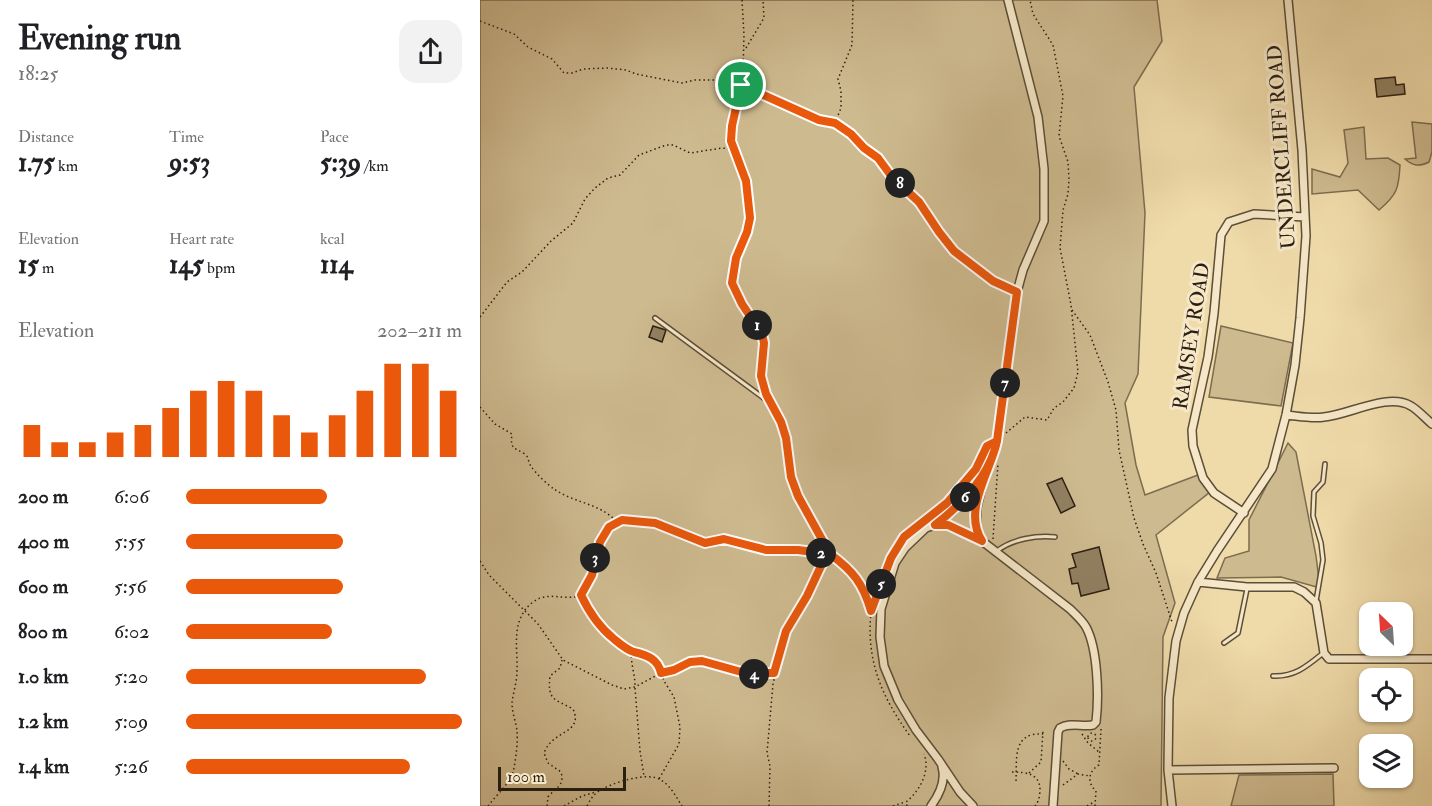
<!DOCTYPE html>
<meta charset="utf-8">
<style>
:root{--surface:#fff;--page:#f2f2f2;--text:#202124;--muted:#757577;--accent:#ea580c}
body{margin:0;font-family:"IM FELL Double Pica",serif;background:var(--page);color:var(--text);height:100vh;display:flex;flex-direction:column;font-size:22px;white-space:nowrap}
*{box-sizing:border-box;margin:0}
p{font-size:20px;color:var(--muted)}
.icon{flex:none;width:33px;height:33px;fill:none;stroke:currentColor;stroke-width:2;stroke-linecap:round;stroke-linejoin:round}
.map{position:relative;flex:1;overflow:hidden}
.side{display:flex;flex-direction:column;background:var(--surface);width:480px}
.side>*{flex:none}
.needle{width:39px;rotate:335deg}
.fabs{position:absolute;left:879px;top:602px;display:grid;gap:12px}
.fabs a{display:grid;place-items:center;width:54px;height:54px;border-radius:12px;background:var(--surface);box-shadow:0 2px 4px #0004;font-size:30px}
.scale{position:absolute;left:18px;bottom:15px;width:128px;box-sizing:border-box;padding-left:6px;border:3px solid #2b1f12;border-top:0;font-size:16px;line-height:21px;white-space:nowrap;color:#2b1f12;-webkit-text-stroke:4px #f5e7c7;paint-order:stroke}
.pin{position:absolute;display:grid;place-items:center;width:51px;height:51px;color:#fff;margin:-26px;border:3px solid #fff;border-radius:50%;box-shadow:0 2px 6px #0007}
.km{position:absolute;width:30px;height:30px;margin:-15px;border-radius:50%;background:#222;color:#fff;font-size:16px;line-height:30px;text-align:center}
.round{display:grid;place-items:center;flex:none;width:63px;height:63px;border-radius:18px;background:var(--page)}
.summary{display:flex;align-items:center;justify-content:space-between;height:102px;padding:0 18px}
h1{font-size:33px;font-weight:700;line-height:45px}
.metrics{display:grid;grid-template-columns:repeat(3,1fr);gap:9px;height:102px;padding:6px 18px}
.metrics div{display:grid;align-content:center}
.metrics b{font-size:26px;font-weight:700}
.metrics small{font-size:16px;font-weight:400}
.metrics p{font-size:16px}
.chart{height:168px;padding:12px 18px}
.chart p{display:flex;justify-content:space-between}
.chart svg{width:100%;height:108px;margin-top:6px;stroke:var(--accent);stroke-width:6}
ul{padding:0 18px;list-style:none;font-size:20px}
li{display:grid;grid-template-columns:96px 72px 1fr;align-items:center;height:45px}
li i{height:15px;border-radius:8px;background:var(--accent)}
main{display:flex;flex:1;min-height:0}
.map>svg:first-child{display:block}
</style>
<main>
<section class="side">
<div class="summary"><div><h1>Evening run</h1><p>18:25</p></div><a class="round"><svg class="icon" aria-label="share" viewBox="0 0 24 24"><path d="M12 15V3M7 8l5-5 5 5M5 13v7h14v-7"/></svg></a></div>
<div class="metrics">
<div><p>Distance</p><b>1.75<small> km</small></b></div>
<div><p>Time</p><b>9:53</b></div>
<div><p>Pace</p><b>5:39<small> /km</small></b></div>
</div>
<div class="metrics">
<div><p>Elevation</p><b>15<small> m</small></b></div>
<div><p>Heart rate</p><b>145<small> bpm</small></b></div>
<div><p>kcal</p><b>114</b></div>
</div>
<div class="chart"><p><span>Elevation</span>202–211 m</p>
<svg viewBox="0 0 160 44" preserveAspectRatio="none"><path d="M5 44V31M15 44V38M25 44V38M35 44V34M45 44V31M55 44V24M65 44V17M75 44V13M85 44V17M95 44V27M105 44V34M115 44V27M125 44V17M135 44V6M145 44V6M155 44V17"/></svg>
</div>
<ul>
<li><b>200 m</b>6:06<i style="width:51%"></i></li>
<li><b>400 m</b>5:55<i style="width:57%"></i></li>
<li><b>600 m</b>5:56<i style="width:57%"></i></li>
<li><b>800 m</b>6:02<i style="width:53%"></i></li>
<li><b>1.0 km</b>5:20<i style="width:87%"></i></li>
<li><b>1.2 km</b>5:09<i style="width:100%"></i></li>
<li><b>1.4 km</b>5:26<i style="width:81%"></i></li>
</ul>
</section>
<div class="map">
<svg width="952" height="806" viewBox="0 0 952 806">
<rect width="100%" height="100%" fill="#efdaa9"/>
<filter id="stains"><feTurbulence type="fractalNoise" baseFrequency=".00333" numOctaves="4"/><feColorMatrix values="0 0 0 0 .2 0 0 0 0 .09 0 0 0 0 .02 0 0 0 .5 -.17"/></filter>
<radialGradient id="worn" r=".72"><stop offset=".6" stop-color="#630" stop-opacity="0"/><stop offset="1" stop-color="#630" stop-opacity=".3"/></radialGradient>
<path fill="#ceba8f" stroke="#7c6c50" stroke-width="1.5" d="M0 0H677L682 41 654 87 665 213 658 374 645 403 656 465 665 495 718 475 730 492 676 535 695 603 683 637 681 806H0Z
M932 122 952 124V152L949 162C939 167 933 166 925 159L936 158Z
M884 127 886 159 908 158 920 165C919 188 917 195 899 210L878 190 832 194V169L860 177 868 163 864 130Z
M741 326 813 343 801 406 729 397Z
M808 443 816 452 836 556 840 588 801 577 737 578 745 558 769 551V520Z
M853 774 854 806H751L759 775Z"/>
<path fill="#918061" stroke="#2b1f12" stroke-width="1.5" d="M915 77 916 85 924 84 925 94 897 97 895 79Z
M173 326 186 330 182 342 169 337Z
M582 478 595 506 581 513 567 484Z
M619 547 629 589 601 596 598 583 592 584 589 569 596 567 592 554Z"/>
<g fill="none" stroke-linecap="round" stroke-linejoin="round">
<defs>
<path id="lane" d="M175 318 289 402
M281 376 286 394 301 422 306 438 311 477 318 496 350 554
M517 551C532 539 557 535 575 537
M836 601 843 560 841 543 833 516 834 492 843 482 845 464
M744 643 758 633 767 589
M793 676C814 677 826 667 842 654"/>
<path id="street" d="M806 415C818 416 832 419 844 417 869 415 908 392 931 406 938 410 945 418 952 424
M764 513 734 493 723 478 713 446 712 430 728 357 734 313 741 235 749 222 774 214 825 217
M455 525 468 526 502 541 590 609C596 615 602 620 606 627 618 649 619 697 616 722L613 725C602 727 590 722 580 728L578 732 573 806
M502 541 496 529 497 507 505 473 516 446 537 292 543 270 564 221V169L558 117 528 0
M718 582 767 587H814L824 592 836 603 844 653 849 659H952
M688 770 854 768
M451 806C459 795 466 780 462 767
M493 806 480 792 458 759 436 730 418 700 404 666 400 637 401 609 415 563 425 548 446 528 455 525 473 511 503 475
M692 806 688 770 689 698 696 641 704 613 718 582 737 551 792 469 806 415 815 365 820 318 826 236 822 150 808 0"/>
</defs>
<use href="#lane" stroke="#5c4e38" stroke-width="6"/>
<use href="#street" stroke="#5c4e38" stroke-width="10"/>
<path stroke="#2b1f12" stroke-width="1.5" stroke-dasharray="1.5 3" stroke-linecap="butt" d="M262 0 264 35 263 71 252 126 251 141 266 181 270 218 265 238 256 258 252 283 262 304 282 334 284 350 281 369
M0 21 34 34 48 47 72 59 84 73H92L103 69 127 68 146 70 156 74 202 83 215 80H237L261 85 339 120 355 123 361 108V91L358 79 372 45 373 0
M266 48 284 18 283 0
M356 123 398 158 412 178 439 202 458 232 474 251 513 281 530 289
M592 310 610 335 628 382 636 410 639 450 654 518 663 544 676 573 692 622
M0 317 27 282 42 272 71 241 93 223 105 199 115 188 128 178 140 175 159 155 186 145H193L210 153 242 148 252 149
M0 407 15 424 32 434C30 450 34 447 45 454 49 457 48 463 51 466 55 473 68 485 74 489 94 503 119 503 136 521
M526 433 545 417 567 420 574 408 583 402 594 388 598 372 591 305 580 248 583 210 588 194 589 179 588 162 579 136 583 96 573 45 553 14 550 0
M482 487 496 469 507 446
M446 519 461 509 477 493
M513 539 518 463
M354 557C374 572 384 587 391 611L395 600
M0 561 9 575 58 624 83 660 132 685 144 689 155 687 181 673 216 661 237 663 245 668 265 673H294
M102 595 113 618 132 638 149 649 167 656 178 663 184 681 194 697 200 727 199 744 179 779
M391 612C386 662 402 697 430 736
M152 652C150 662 155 674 155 685
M155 688 160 751 164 776
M608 737a4 4 0 1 1 8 0a4 4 0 1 1-8 0Z
M602 734 608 743 619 752
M583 761 589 769 598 774
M532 772C547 772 561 774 560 792 559 798 559 801 555 806
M549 773 561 762 563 731
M536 781C537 759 532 732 563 734
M583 785 598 774 610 776
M8 806C17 794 31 783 34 768 36 757 38 742 37 731 36 722 32 713 32 703 33 693 37 682 37 671 38 647 30 620 53 602 69 590 84 602 101 595L112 575 120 542 129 527 142 520 175 523 225 543 244 539 286 550H318L341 553
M67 806 68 797C75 788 85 786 81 772L68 763 64 753C73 729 104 734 93 709 75 699 67 701 70 676L80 668 82 660
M84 806 102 796 116 792
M107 806C110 800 113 795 119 791 131 783 168 771 181 780 191 786 196 797 202 806
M289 806 290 766 287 753 293 684 306 631 327 596 345 559
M413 806 425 802
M427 806 426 802C439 792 451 771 444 754
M607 806 614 802
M615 806 616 791C607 783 608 771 619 765L621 729"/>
<use href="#lane" stroke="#f5e7c7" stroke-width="3"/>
<use href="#street" stroke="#f5e7c7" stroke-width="7"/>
</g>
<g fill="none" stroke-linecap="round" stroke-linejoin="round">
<defs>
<path id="route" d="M261 85 252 126 251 141 266 181 270 218 267 232 256 258 252 283 262 304 282 334 284 343 281 376 286 394 301 422 306 438 311 477 318 496 350 554 318 550H286L244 539 225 543 175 523 142 520 129 527 120 542 112 575 101 595C109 612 119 627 134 639 140 644 147 650 154 652 167 655 178 659 181 673L194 670 210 662 222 661 265 673H294L306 631 327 596 341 566 350 554C373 571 383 583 391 611L411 558 424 537 467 503 496 469 507 446 517 441C510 475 482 504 455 525H468L502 541C482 510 511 471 517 441L537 292 513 281 474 251 459 232 439 202 412 177 398 158 384 148 371 134 355 123 339 120 261 85"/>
</defs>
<use href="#route" stroke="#fff" stroke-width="12"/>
<use href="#route" stroke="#ea580c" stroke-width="8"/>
</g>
<g text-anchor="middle" stroke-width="6" stroke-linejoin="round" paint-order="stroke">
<g font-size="20" fill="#2b1f12" stroke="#f5e7c7">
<text transform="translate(801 147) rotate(-94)" y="7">UNDERCLIFF ROAD</text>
<text transform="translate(711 336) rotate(-81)" y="7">RAMSEY ROAD</text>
</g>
</g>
<rect width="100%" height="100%" filter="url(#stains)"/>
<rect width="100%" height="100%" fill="url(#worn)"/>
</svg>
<div class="fabs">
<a><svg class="needle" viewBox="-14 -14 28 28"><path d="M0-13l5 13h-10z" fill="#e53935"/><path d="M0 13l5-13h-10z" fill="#757577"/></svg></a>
<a><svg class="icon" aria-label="locate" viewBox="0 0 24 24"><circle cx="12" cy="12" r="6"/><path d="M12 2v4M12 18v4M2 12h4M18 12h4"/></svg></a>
<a><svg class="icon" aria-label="layers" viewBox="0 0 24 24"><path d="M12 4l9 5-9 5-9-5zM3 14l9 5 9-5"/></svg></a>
</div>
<div class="scale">100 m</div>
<div class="pin" style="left:261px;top:85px;background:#1e9e55"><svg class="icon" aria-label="arrive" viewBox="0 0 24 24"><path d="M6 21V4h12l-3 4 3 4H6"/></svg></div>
<b class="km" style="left:277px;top:325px">1</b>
<b class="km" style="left:341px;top:553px">2</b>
<b class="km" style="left:115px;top:558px">3</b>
<b class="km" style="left:274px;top:674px">4</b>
<b class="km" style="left:401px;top:584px">5</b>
<b class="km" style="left:485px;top:497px">6</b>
<b class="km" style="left:525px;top:383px">7</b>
<b class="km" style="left:420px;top:183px">8</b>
</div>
</main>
